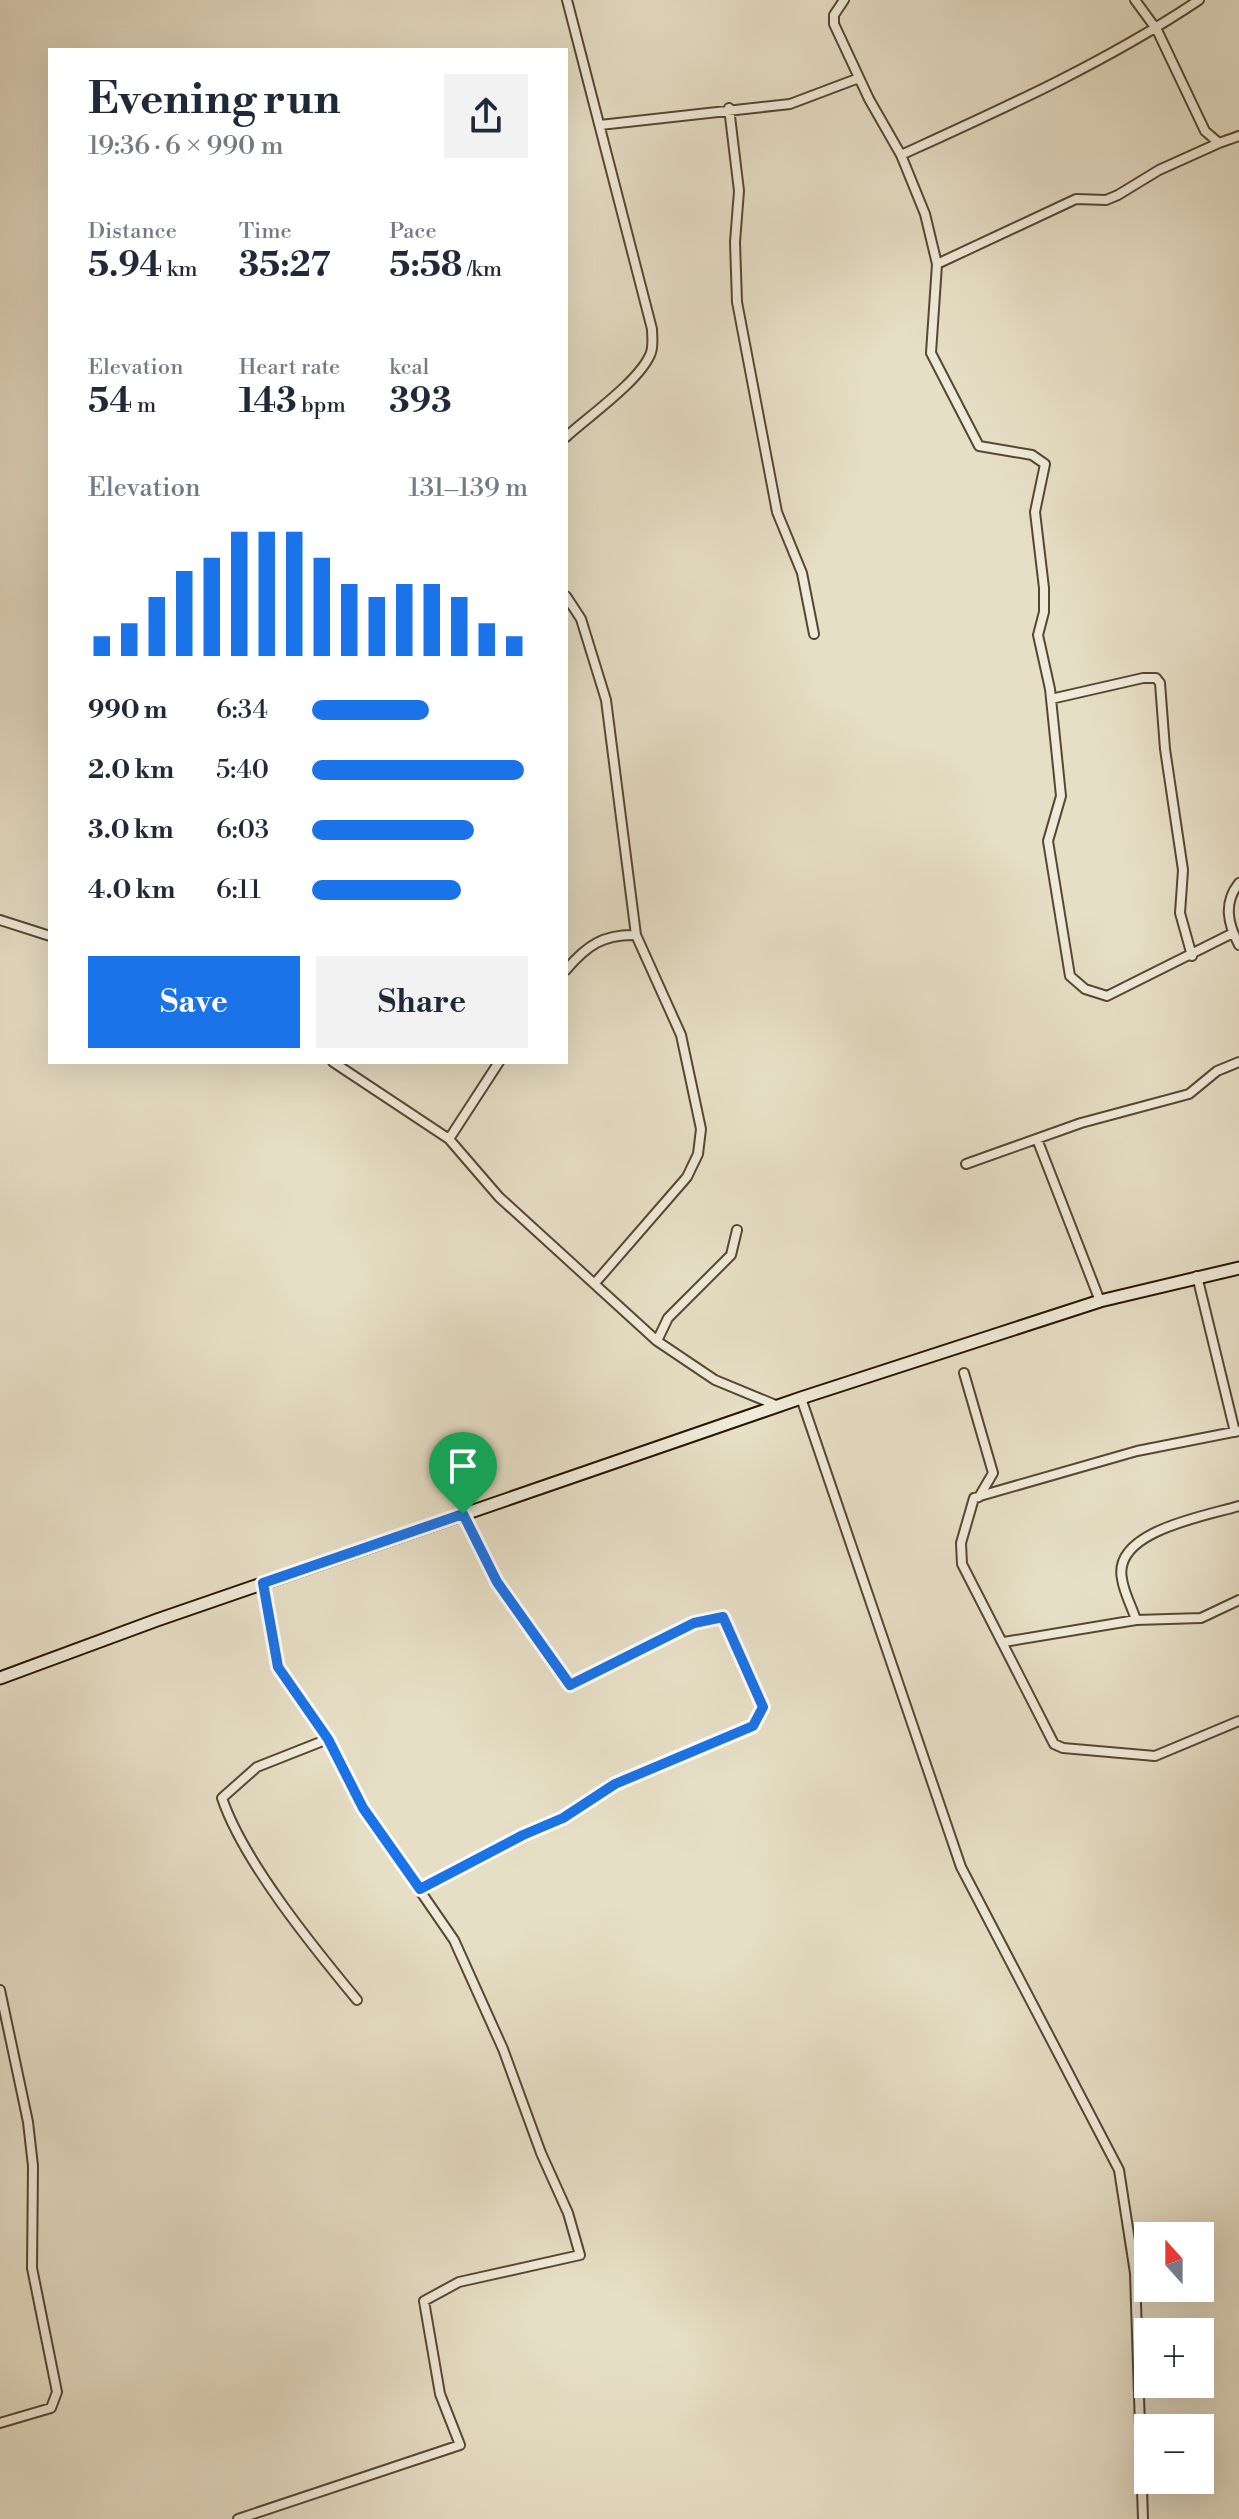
<!DOCTYPE html>
<meta charset="utf-8">
<style>
:root{--surface:#fff;--page:#f2f2f3;--text:#1f2937;--muted:#747a83;--accent:#1a73e8}
body{margin:0;font-family:"Libre Bodoni",serif;background:var(--page);color:var(--text);height:100vh;display:flex;flex-direction:column;font-size:30px;white-space:nowrap}
*{box-sizing:border-box;margin:0}
p{font-size:26px;color:var(--muted)}
.icon{flex:none;width:44px;height:44px;fill:none;stroke:currentColor;stroke-width:2;stroke-linecap:round;stroke-linejoin:round}
.map{position:relative;flex:1;overflow:hidden}
.panel{position:absolute;left:48px;top:48px;width:520px;height:1016px;display:flex;flex-direction:column;background:var(--surface);border-radius:0px;box-shadow:0 8px 32px #0002}
.panel>*{flex:none}
.needle{width:52px;rotate:339deg}
.fabs{position:absolute;left:1134px;top:2222px;display:grid;gap:16px}
.fabs a{display:grid;place-items:center;width:80px;height:80px;border-radius:0px;background:var(--surface);box-shadow:0 8px 32px #0002;font-size:40px}
.pin{position:absolute;display:grid;place-items:center;width:68px;height:68px;color:#fff;margin:-82px -34px;border-radius:50% 50% 50% 0;rotate:-45deg;box-shadow:0 0 8px #0007}
.pin .icon{rotate:45deg}
.round{display:grid;place-items:center;flex:none;width:84px;height:84px;border-radius:0px;background:var(--page)}
.head{display:flex;align-items:center;justify-content:space-between;height:136px;padding:0 40px}
h1{font-size:44px;font-weight:700;line-height:60px}
.figures{display:grid;grid-template-columns:repeat(3,1fr);gap:12px;height:136px;padding:8px 40px}
.figures div{display:grid;align-content:center}
.figures b{font-size:34px;font-weight:700}
.figures small{font-size:22px;font-weight:400}
.figures p{font-size:22px}
.chart{height:224px;padding:16px 40px}
.chart p{display:flex;justify-content:space-between}
.chart svg{width:100%;height:144px;margin-top:8px;stroke:var(--accent);stroke-width:6}
.button{display:flex;gap:16px;margin-top:auto;padding:16px 40px}
.button a{flex:1;height:92px;border-radius:0px;background:var(--accent);color:#fff;font-size:32px;font-weight:700;line-height:92px;text-align:center}
.button a+a{background:var(--page);color:var(--text)}
ul{padding:0 40px;list-style:none;font-size:26px}
li{display:grid;grid-template-columns:128px 96px 1fr;align-items:center;height:60px}
li i{height:20px;border-radius:10px;background:var(--accent)}
.map>svg:first-child{display:block}
</style>
<div class="map">
<svg width="1239" height="2519" viewBox="0 0 1239 2519">
<rect width="100%" height="100%" fill="#e6dec5"/>
<filter id="stains"><feTurbulence type="fractalNoise" baseFrequency=".0025" numOctaves="4"/><feColorMatrix values="0 0 0 0 .2 0 0 0 0 .09 0 0 0 0 .02 0 0 0 .5 -.17"/></filter>
<radialGradient id="worn" r=".72"><stop offset=".6" stop-color="#630" stop-opacity="0"/><stop offset="1" stop-color="#630" stop-opacity=".3"/></radialGradient>
<g fill="none" stroke-linecap="round" stroke-linejoin="round">
<defs>
<path id="minor" d="M844 0 834 15V24L869 99 901 155 925 214 937 264 931 353 979 446 1032 455 1045 464 1035 512 1044 588V612L1038 635 1050 689 1061 796 1048 841 1070 976 1085 989 1107 996 1233 933
M1135 0 1157 30 1205 131 1219 143 1239 136
M729 108 739 191 735 242 737 302 777 512 802 573 814 634
M600 125 790 104 859 78
M901 155C1004 108 1105 63 1199 0
M937 264 1076 199 1106 200 1118 195 1159 170 1219 143
M566 437C589 416 638 382 650 355 654 347 652 337 652 329L567 0
M566 596 581 619 606 700 636 935 681 1035 701 1129 698 1154 687 1177 595 1283
M1051 699 1143 678H1156L1160 683 1165 749 1183 870 1180 913 1192 956
M1239 883C1223 903 1228 924 1239 945
M0 920 50 936
M566 970C587 945 604 934 636 935
M333 1062 449 1139 499 1197 657 1341 715 1380 778 1406
M449 1139 499 1062
M1037 1139 1100 1301
M966 1164 1081 1123 1189 1094 1217 1071 1239 1062
M1197 1276 1235 1432
M657 1341 668 1318 731 1255 737 1230
M964 1373 993 1473 979 1497 974 1498 961 1543 962 1564 1054 1744 1063 1748 1155 1756 1239 1721
M801 1398 961 1867 1119 2170 1135 2273 1143 2519
M980 1496 1137 1451 1239 1431
M1136 1620C1132 1607 1124 1593 1122 1579 1112 1531 1206 1516 1239 1506
M1004 1642 1136 1620 1201 1618 1239 1600
M328 1739 257 1767 222 1798C243 1861 314 1948 357 2000
M420 1889 523 1835 563 1818 615 1784 753 1726 763 1707 723 1617 694 1623 570 1685 497 1582 463 1514
M0 1990 28 2122 33 2166 32 2268 57 2392 51 2408 0 2423
M238 2519 460 2445 440 2394 424 2301 459 2282 580 2255 568 2213 541 2153 503 2049 454 1940 363 1808 328 1739 278 1667 263 1583"/>
<path id="secondary" d="M0 1678 157 1620 801 1398 1100 1301 1239 1268"/>
</defs>
<use href="#minor" stroke="#564733" stroke-width="12"/>
<use href="#secondary" stroke="#261502" stroke-width="15"/>
<use href="#minor" stroke="#efead9" stroke-width="8"/>
<use href="#secondary" stroke="#efead9" stroke-width="11"/>
</g>
<g fill="none" stroke-linecap="round" stroke-linejoin="round">
<defs>
<path id="route" d="M463 1514 497 1582 570 1685 694 1623 723 1617 763 1707 753 1726 615 1784 563 1818 523 1835 420 1889 363 1808 328 1739 278 1667 263 1583Z"/>
</defs>
<use href="#route" stroke="#fff" stroke-width="16"/>
<use href="#route" stroke="#1a73e8" stroke-width="10"/>
</g>
<rect width="100%" height="100%" filter="url(#stains)"/>
<rect width="100%" height="100%" fill="url(#worn)"/>
</svg>
<div class="fabs">
<a><svg class="needle" viewBox="-14 -14 28 28"><path d="M0-13l5 13h-10z" fill="#e53935"/><path d="M0 13l5-13h-10z" fill="#747a83"/></svg></a>
<a>+</a>
<a>−</a>
</div>
<div class="pin" style="left:463px;top:1514px;background:#1e9e55"><svg class="icon" aria-label="arrive" viewBox="0 0 24 24"><path d="M6 21V4h12l-3 4 3 4H6"/></svg></div>
<section class="panel">
<div class="head"><div><h1>Evening run</h1><p>19:36 · 6 × 990 m</p></div><a class="round"><svg class="icon" aria-label="share" viewBox="0 0 24 24"><path d="M12 15V3M7 8l5-5 5 5M5 13v7h14v-7"/></svg></a></div>
<div class="figures">
<div><p>Distance</p><b>5.94<small> km</small></b></div>
<div><p>Time</p><b>35:27</b></div>
<div><p>Pace</p><b>5:58<small> /km</small></b></div>
</div>
<div class="figures">
<div><p>Elevation</p><b>54<small> m</small></b></div>
<div><p>Heart rate</p><b>143<small> bpm</small></b></div>
<div><p>kcal</p><b>393</b></div>
</div>
<div class="chart"><p><span>Elevation</span>131–139 m</p>
<svg viewBox="0 0 160 44" preserveAspectRatio="none"><path d="M5 44V38M15 44V34M25 44V26M35 44V18M45 44V14M55 44V6M65 44V6M75 44V6M85 44V14M95 44V22M105 44V26M115 44V22M125 44V22M135 44V26M145 44V34M155 44V38"/></svg>
</div>
<ul>
<li><b>990 m</b>6:34<i style="width:54%"></i></li>
<li><b>2.0 km</b>5:40<i style="width:98%"></i></li>
<li><b>3.0 km</b>6:03<i style="width:75%"></i></li>
<li><b>4.0 km</b>6:11<i style="width:69%"></i></li>
</ul>
<div class="button"><a>Save</a><a>Share</a></div>
</section>
</div>
